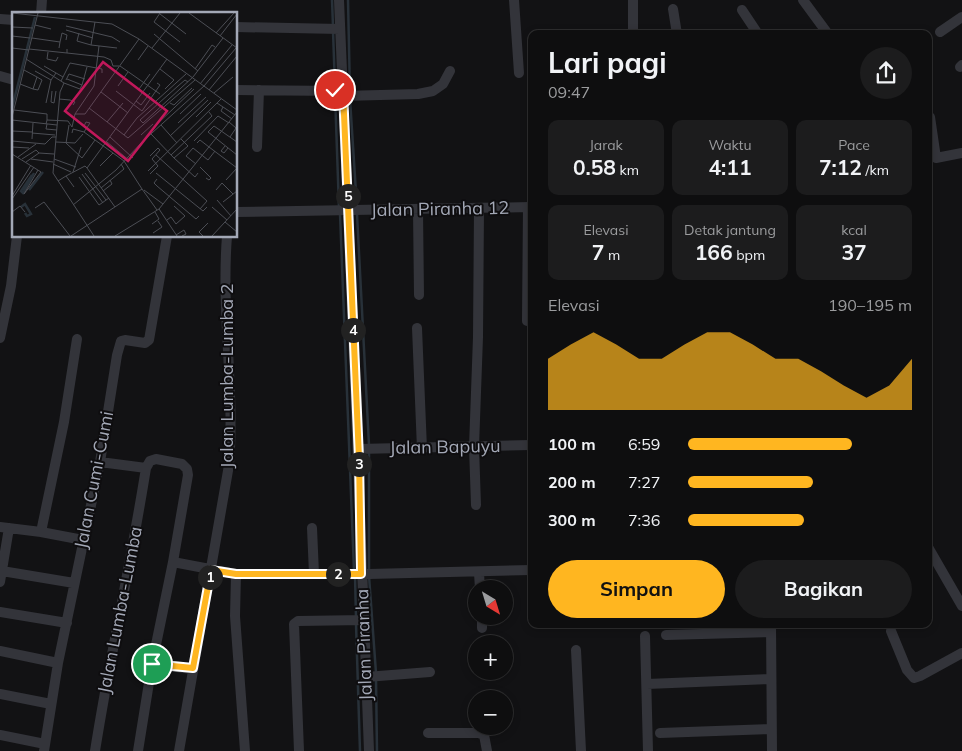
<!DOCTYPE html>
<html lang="id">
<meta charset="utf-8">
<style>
:root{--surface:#0e0e0f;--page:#1c1c1d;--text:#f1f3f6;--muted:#9b9c9e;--line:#2e2e2f;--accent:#ffb620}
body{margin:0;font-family:Mulish,sans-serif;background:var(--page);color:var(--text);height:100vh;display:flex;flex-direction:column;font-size:19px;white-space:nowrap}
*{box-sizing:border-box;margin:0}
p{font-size:16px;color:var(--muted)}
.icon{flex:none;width:28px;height:28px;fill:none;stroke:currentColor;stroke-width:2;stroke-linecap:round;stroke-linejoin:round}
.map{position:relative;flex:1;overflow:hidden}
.sheet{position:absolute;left:528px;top:30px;width:404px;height:598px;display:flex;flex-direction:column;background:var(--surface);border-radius:10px;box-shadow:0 2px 8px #0003,0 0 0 1px var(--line)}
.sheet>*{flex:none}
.needle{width:32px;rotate:142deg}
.fabs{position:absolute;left:468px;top:580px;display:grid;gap:10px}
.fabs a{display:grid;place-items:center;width:45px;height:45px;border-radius:50%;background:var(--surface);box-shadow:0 2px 8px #0003,0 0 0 1px var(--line);font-size:25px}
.pin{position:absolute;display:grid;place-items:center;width:42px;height:42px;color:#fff;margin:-21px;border:2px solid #fff;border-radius:50%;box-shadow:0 1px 5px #0007}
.km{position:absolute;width:25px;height:25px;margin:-12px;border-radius:50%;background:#222;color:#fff;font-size:14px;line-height:25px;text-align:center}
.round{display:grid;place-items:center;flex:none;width:52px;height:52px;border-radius:26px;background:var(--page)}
.overview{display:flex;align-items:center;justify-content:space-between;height:85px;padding:0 20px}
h1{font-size:28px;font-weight:700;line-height:38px}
.stats{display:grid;grid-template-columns:repeat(3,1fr);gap:8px;height:85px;padding:5px 20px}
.stats div{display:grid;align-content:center;border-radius:10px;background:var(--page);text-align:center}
.stats b{font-size:21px;font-weight:700}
.stats small{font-size:14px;font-weight:400}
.stats p{font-size:14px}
.chart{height:140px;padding:10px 20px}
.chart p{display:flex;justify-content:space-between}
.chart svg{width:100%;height:90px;margin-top:5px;fill:var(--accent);opacity:.7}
.action{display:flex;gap:10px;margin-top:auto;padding:10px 20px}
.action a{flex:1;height:58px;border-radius:30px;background:var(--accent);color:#111;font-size:20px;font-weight:700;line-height:58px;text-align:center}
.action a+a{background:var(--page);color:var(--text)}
ul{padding:0 20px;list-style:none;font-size:16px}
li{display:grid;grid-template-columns:80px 60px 1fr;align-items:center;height:38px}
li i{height:12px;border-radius:6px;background:var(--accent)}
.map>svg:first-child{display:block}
</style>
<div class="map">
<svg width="962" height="751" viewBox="0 0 962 751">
<rect width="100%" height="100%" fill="#121214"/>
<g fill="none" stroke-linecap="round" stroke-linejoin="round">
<path stroke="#283139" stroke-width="2.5" d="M332 0 333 26
M348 0 350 93
M333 31 335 88
M335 94 339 208
M350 99 357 208
M340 214 354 571
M357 214 369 445
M369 451V570
M355 576 356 618
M369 576 376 673
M356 624 360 751
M376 678 377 751"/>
<path stroke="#33343a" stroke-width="10" d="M339 0C350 250 360 501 369 751
M514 0 519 73
M633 0V34
M803 0 828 34
M673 9 677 34
M742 10 758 34
M41 14 42 0
M0 19 14 20
M236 27 340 29
M940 32 962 17
M960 67 962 65
M0 76 14 80
M236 90 343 91
M343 96 418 94 433 91 443 84 450 71
M930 117 936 158 962 153
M257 147 259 90
M418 210 419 295
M236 212 531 207
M527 321 528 207
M417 328 422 449
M0 338 11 286 17 236
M358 449 531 445
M100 462 146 468
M476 505 474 447 478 337 479 209
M0 527 41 532 83 540
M312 528 314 574
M41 532 64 422 77 339
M928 547 962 606
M173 562 236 574
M2 571 74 583
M479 573 480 589
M0 582 9 528
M0 612 67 623
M482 616V628
M771 624 772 751
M891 631 907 670 914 678 920 676 962 653
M666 635 770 632
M645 636 648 751
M576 650 581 751
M0 651 58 663
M152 664 193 669
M366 677 430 672
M647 684 770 679
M0 694 51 704
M428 733H479L484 735 487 751
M660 733 771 729
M0 735 45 744
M44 751 58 663 100 462 117 355 121 341 125 340 145 343 149 340 167 236
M95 751C110 656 131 563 146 468L150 461 156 459 182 464 187 469 188 475 173 562 152 664 138 751
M179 751 229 465C235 390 221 312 227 236
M245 751 235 616 236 574H369L531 570
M299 751 294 624 298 621 364 620"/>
</g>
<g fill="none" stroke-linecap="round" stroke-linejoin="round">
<defs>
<path id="route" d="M152 664 193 668 211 570 236 574H361L359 458 343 91 335 90"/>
</defs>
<use href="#route" stroke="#fff" stroke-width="10"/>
<use href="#route" stroke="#ffb620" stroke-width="6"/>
</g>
<g text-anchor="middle" stroke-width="4" stroke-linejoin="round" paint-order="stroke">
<g font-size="18" fill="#a3a8b6" stroke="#0e0d0f">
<text transform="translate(440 209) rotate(-1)" y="6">Jalan Piranha 12</text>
<text transform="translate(227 376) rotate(-90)" y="6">Jalan Lumba-Lumba 2</text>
<text transform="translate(445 447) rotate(-1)" y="6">Jalan Bapuyu</text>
<text transform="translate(94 480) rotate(-79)" y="6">Jalan Cumi-Cumi</text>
<text transform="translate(120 610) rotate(-79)" y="6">Jalan Lumba-Lumba</text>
<text transform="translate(364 645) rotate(-92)" y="6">Jalan Piranha</text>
</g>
</g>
<g transform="translate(12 12)">
<rect width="225" height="225" fill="#121214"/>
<path fill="none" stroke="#283139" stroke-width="2.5" d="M0 96 23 5M20 163 9 179 11 181 22 161M17 178 31 160M9 195 13 192 19 202 15 204 13 201"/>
<path fill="none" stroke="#4c4e55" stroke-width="1" d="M0 1 100 12 127 27 225 98M148 1 142 10 168 30M177 1 225 36M148 2 174 22M83 10 79 33 105 36M23 13 39 17M54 14 100 25 108 30M0 15 21 16M54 18 81 26M67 21 65 29 79 33M204 21 222 1M142 22 186 59M0 24 18 26M208 24 225 2M20 26 48 30 47 36M48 30 50 21 55 23 54 28M0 36 17 38M140 36 168 1M17 37 55 41V37M36 40 35 47 44 49 46 45M55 41 92 45 99 48 101 54H107M14 47 52 71 68 77 70 73M126 48 136 34M32 54 51 65M108 54 148 82M148 57 162 68 153 77M183 57 200 33 203 35M23 59 39 68 44 61M55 67 70 73 75 55M54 68 57 62 73 67M49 69 58 51 90 57V61M52 71 48 80 41 161 82 224M8 72 21 77 25 65 12 58M188 72 220 33M106 74 116 60M21 77 26 78 30 68 25 65M127 77 138 62M197 78 225 44M40 79 39 90 42 91 44 79M104 79 130 99 139 86M89 80 116 101M131 80 139 86 148 73 145 71M202 81 221 65M47 87 58 88 63 90 61 93M124 89 129 93 138 81M34 91 39 68M158 91 162 93 180 76M205 91 223 103M211 95 209 99 220 107M77 96 116 126 183 68M2 98 35 102V108M63 102 82 74 87 34M168 102 189 82M0 105 26 1M184 105 199 90M0 108 45 113M95 110 111 91M217 110 224 116 218 125M131 111 181 65 211 26M131 111 128 108 166 74 173 68 176 70M166 111 194 85M34 112 35 108 56 109 60 115 63 102H73L127 27M35 112 34 117 45 118M149 113 165 131M72 114 74 110 78 111 72 120 112 149 130 177M143 114 182 77M0 119 20 120M20 121 43 123M60 121 61 117 72 120M139 122 162 146 176 134 169 127M112 123 125 106 174 62M129 123 141 112M158 124 196 88M98 125 121 146M20 127 21 111M0 129 33 132 40 125H44M182 129 206 104 217 111M44 130 63 131 71 122M95 130 118 149M225 130 202 114 196 120 225 143M54 131 70 146 83 128M54 131 57 113M185 131 188 128 197 135M213 134 209 139 212 141 216 136M0 135 17 136M197 135 225 156M27 141 42 142M0 142 29 160 12 182M144 143 195 189 188 197M159 143 200 104 197 100M138 144 146 136 148 138 140 147 146 154 138 162M6 145 24 132M162 146 183 165 186 161M10 147 24 138 27 141 14 150M19 147 41 150M42 147 64 155M41 152 59 160M184 152 174 144 181 136 196 148 203 139M88 154 101 141M188 155 199 166 197 168 194 166M75 156 155 47M75 156 103 195M136 159 209 87M61 160 69 135M73 161 94 188M144 161 191 199 195 195M70 162 91 191M54 164 73 154 75 156M67 165 87 193 97 186M145 167 142 171 145 174 184 207 187 204M214 168 225 156M46 169 54 164 62 175M89 176 112 157 109 152M132 178 151 192M204 178 210 171 221 182M91 179 100 172 98 168M12 182 26 158M0 184 19 153M0 187 22 155M205 188 219 204M211 190 225 179M61 193 104 158 130 130 192 74 224 36M200 195 215 208M23 196 32 190 58 224M147 197 165 224M0 200 8 194 13 200M155 208 159 205 164 212 173 204 162 194M213 210 225 220M140 212 147 207 143 200M141 221 150 215 146 209M164 223 172 218 174 222 170 224M59 224 130 177 145 198M103 224 147 197 225 100M191 224 187 220 196 211M200 224 225 197"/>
<path fill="#c2185b" fill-opacity="0.15" stroke="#c2185b" stroke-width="2.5" d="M91 50 155 99 116 149 53 99Z"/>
<rect width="225" height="225" fill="none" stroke="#a3a8b6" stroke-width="2.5"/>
</g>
</svg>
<div class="fabs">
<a><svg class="needle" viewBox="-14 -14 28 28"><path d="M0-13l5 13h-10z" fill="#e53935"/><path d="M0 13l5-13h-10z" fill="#9b9c9e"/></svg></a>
<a>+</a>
<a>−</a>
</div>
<div class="pin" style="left:152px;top:664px;background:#1e9e55"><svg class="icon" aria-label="arrive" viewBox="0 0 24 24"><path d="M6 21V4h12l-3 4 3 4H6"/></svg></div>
<div class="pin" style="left:335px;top:90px;background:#d93025"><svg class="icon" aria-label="check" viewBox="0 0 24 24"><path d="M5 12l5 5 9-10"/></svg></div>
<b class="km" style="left:210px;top:577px">1</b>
<b class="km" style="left:338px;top:574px">2</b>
<b class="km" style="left:359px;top:464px">3</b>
<b class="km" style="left:353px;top:330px">4</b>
<b class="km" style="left:348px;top:196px">5</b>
<section class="sheet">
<div class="overview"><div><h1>Lari pagi</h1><p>09:47</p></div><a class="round"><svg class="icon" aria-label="share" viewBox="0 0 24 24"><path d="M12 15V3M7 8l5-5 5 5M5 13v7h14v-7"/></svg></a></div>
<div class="stats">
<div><p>Jarak</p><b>0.58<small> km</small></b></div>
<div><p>Waktu</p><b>4:11</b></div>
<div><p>Pace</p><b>7:12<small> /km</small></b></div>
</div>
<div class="stats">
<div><p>Elevasi</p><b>7<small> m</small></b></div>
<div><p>Detak jantung</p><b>166<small> bpm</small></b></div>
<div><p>kcal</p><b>37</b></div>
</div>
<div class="chart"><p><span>Elevasi</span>190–195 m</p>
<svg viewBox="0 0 160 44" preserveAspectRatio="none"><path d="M0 44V19L10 12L20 6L30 12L40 19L50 19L60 12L70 6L80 6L90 12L100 19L110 19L120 25L130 32L140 38L150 32L160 19V44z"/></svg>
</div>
<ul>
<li><b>100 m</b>6:59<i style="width:73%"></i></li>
<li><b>200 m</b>7:27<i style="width:56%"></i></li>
<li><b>300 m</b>7:36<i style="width:52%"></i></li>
</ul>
<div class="action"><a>Simpan</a><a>Bagikan</a></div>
</section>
</div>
